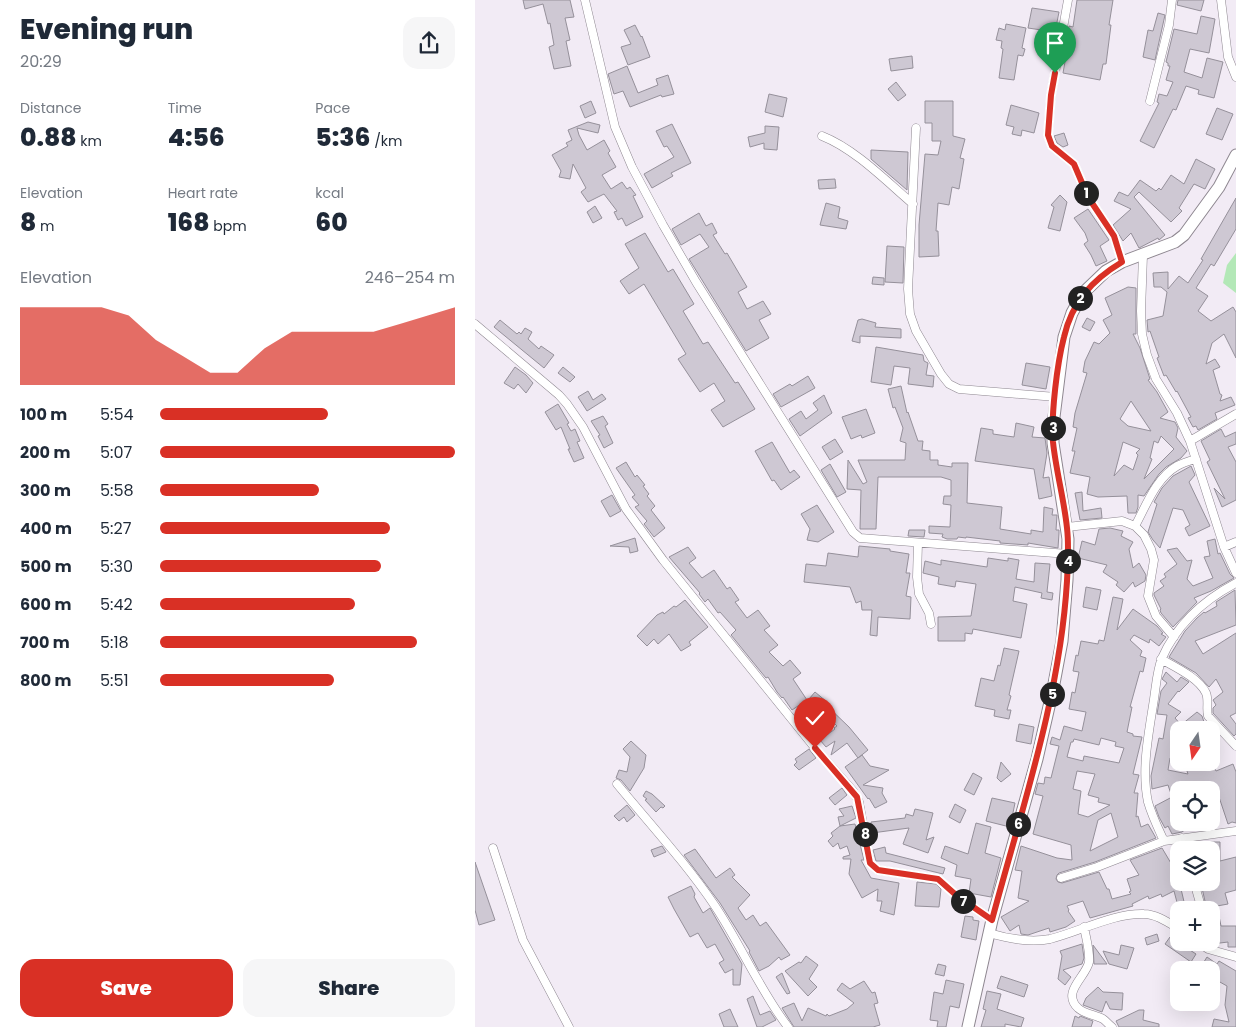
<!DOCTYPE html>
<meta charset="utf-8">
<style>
:root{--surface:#fff;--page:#f6f6f7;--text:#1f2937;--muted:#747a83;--accent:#d93025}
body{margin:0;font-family:Poppins,sans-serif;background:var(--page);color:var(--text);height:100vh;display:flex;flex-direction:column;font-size:19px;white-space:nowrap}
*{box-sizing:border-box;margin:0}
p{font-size:16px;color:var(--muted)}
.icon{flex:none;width:28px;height:28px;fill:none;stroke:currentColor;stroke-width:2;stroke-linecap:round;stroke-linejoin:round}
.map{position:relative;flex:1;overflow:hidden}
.details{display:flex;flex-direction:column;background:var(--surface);width:475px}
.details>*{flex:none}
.needle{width:32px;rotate:193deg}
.fabs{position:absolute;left:695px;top:721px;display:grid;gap:10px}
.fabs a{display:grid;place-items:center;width:50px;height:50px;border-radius:10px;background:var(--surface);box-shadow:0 5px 20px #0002;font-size:25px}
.pin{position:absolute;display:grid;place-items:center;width:42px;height:42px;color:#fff;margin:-51px -21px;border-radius:50% 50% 50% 0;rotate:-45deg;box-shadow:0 0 5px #0007}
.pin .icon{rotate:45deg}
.km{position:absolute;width:25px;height:25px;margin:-12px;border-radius:50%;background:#222;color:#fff;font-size:14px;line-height:25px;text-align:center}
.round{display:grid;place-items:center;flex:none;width:52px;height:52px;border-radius:15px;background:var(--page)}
.head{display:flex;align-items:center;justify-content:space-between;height:85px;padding:0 20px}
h1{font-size:28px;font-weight:800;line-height:38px}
.stats{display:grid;grid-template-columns:repeat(3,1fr);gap:8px;height:85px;padding:5px 20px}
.stats div{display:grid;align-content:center}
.stats b{font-size:25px;font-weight:800}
.stats small{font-size:14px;font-weight:400}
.stats p{font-size:14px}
.chart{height:140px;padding:10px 20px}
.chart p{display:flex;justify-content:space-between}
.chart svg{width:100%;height:90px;margin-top:5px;fill:var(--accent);opacity:.7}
.primary-button{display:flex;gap:10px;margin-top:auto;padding:10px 20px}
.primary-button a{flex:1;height:58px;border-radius:15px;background:var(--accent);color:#fff;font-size:20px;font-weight:800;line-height:58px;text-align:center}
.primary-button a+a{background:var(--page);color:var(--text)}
ul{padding:0 20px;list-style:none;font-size:16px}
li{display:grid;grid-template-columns:80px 60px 1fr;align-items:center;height:38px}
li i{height:12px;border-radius:6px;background:var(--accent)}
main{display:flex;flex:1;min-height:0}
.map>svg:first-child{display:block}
</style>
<main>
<section class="details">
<div class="head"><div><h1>Evening run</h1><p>20:29</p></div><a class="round"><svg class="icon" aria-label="share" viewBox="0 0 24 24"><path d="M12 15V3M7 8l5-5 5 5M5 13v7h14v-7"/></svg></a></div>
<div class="stats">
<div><p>Distance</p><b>0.88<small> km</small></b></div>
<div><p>Time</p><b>4:56</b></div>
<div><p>Pace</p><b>5:36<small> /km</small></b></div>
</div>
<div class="stats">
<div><p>Elevation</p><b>8<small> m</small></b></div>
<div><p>Heart rate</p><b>168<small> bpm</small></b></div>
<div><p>kcal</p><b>60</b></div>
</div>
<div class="chart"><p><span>Elevation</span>246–254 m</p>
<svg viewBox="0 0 160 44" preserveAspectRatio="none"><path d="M0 44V6L10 6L20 6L30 6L40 10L50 22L60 30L70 38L80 38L90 26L100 18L110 18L120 18L130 18L140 14L150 10L160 6V44z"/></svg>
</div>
<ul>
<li><b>100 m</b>5:54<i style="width:57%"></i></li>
<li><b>200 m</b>5:07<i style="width:100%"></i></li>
<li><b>300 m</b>5:58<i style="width:54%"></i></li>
<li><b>400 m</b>5:27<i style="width:78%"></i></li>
<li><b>500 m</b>5:30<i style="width:75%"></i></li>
<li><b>600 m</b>5:42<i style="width:66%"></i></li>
<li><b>700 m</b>5:18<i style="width:87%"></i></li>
<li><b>800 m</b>5:51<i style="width:59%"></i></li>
</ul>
<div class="primary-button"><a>Save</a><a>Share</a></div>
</section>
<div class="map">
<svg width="761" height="1027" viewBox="0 0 761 1027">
<rect width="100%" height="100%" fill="#f2ebf5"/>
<path fill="#b3e8b7" d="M761 253V293L748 283 752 265Z"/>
<path fill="#cec8d3" stroke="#95909a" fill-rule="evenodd" d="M48 0H95L99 17 90 18 95 40 91 41 96 66 79 69 74 47 79 45 75 23 73 24 68 4 50 9Z
M602 0H638L634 25H636L631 64H628L625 80 588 73 595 34H593L594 26 598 27Z
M703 0H729L726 11 702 5Z
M557 8 584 12 580 32 553 28Z
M683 13 690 15 680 60 668 57 673 30 678 31Z
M726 16 740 19 734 53 715 49 709 72 727 78 732 58 748 62 739 98 723 94 724 90 711 86 701 110 698 109 679 148 665 141 684 103 682 102 684 94 692 96 698 82 691 80 695 66H693V63L691 62 699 29 722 34Z
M531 24 551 28 547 48 550 49 548 56 543 55 539 80 524 78 528 49 526 48 527 41 521 40 524 28 530 30Z
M160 25 166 37 167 36 175 57 153 65 146 47 156 44 149 30Z
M437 56 438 68 416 71 414 59Z
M152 66 163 93 183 85 181 79 193 75 199 94 187 97 186 95 155 107 148 91 139 94 133 74Z
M421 82 431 95 423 101 413 89Z
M294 94 312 98 308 117 290 112Z
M116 101 121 113 110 118 105 106Z
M450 101H478V136L490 139 485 158 489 159 484 189 477 187 474 205 463 203 461 231H463L464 256 444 257V225L450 154 463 155 466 141H457V123H450Z
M536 105 564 113 559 133 547 130 546 136 537 134 539 127 531 125Z
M742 108 758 114 747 140 731 134Z
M113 122 125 125 123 133 102 128 104 135 112 150 129 140 135 151 133 153 141 167 127 175 136 189 147 182 152 189 155 187 161 195 158 196 168 217 151 226 147 218 143 220 139 212 142 211 129 194 113 202 106 192 111 188 98 164 95 179 84 177 86 171 77 155 93 146 91 143 97 140 93 130Z
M197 124 216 163 196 173 198 176 177 188 169 174 199 157 192 146 189 147 181 131Z
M290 126 304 127 302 150 289 149V143L275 147 273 137 290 133Z
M589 133 593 145 588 147 582 143 579 136Z
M396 150 433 152 432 190 396 159Z
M721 159 740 169 730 189 719 184 704 208 707 211 696 222 664 192 659 197 690 235 684 240 683 238 664 248 656 233 648 241 638 225 656 209 639 201 644 192 653 196 665 180 681 191 684 188 686 190 696 175 709 184Z
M360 179 361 188 344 189 343 180Z
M585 195 592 202 585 231 573 228 579 207 576 205Z
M761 198V229L739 266 736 264 721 288 733 296 723 311 736 321 758 307 761 312V358L749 334 737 343 731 364 740 359 745 367 738 370 745 394 747 395 745 401 756 397 760 405 740 413 742 419 723 430 721 426 718 427 713 418 716 417 702 391 701 392 691 375 689 376 682 358 684 357 675 331 673 332 672 320 688 316 692 292 686 287H679L678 273 693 272V289L704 276 713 283 728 260 726 259Z
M351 203 365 207 363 218 373 221 371 229 345 225Z
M120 206 127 218 118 223 112 212Z
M613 209 634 240 625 246 632 261 621 266 616 255 609 244 613 241 610 233 599 218Z
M224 213 231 226 237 223 242 233 238 235 250 254 252 253 272 287 263 292 272 309 288 301 296 314 284 320 294 338 271 351 214 259 234 247 225 234 206 245 197 229Z
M170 233 193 272 198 269 219 304 208 311 228 344 233 342 260 383 263 382 280 409 248 427 236 410 250 401 239 383 225 392 203 359 211 354 169 284 154 294 145 281 164 268 150 244Z
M412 246 429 247 428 283 410 282Z
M398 277 409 278V285L397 284Z
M653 287 661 288V334H658L665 348 675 379 673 380 682 392 693 412 685 418 700 422 703 428 701 437 712 451 706 458 691 467 684 474 669 496 663 495V507L661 513H653L652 496 623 497 612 494 615 477 595 473 600 451H597L602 428 598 427 600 413 612 373 608 372 610 361 619 342 624 344 635 333 628 320 637 315 630 298ZM656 401 676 431 653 426 645 419ZM686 436 699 449 669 479 677 459 675 458 679 441 683 443ZM648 442 665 449 661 453 663 455 658 470 649 465 639 476Z
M612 318 620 322 615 331 607 327Z
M387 319 401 323 400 327 426 329V338L385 336V343L377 341 383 320Z
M25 320 42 334 44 332 46 334 50 328 57 332 53 339 64 349 66 346 79 355 69 368 19 327Z
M401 347 448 355 449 361 453 363 451 375 459 376 458 387 433 384 435 368 419 366 416 385 396 382Z
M551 363 575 367 571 389 547 385Z
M40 367 51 375 58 383 51 393 43 384 39 389 29 383Z
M88 367 100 377 95 382 83 373Z
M333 376 340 388 306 407 298 394 315 384 317 386Z
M426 386 432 413 433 412 443 441H448L447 450 455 451V460H463V465L477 467V463H493L492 503 527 507 525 529 556 534V530L568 532 569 507 578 509 577 515H582L581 530H584V533L583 548 553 543V545L525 543V541L491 537V538L483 537 482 539H472L467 537 468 534 454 533V526L475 527 476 505 468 504 469 496H476V480L466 477H403L401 529H385L386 490 372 489 373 460 388 484 392 482 383 460H430L431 443 425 441 428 428 420 407 418 408 413 389Z
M113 391 118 400 127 394 131 399 112 411 103 397Z
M349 395 357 413 325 436 314 419 326 411 331 419 343 410 338 403Z
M83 404 94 423 92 424 96 431 100 429 105 441 102 442 109 458 99 462 93 449H95L86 427 81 430 70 412Z
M391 409 400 433 387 438 386 435 376 439 367 417Z
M128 416 133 424 130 426 138 443 129 448 123 436 125 435 116 421Z
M541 423 559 427 557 437 570 438 572 453 568 478 574 477 577 496 564 499 559 469 500 461 506 428 518 430V434L539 437Z
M746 429 750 437 761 432V444L753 447 761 462V500L747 507 739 488 750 499 732 462 735 460 726 441Z
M360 439 368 452 355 460 347 447Z
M297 442 315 473 319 470 325 477 306 490 299 480 297 481 280 451Z
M151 462 160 477 162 475 170 485 168 486 174 494 172 496 180 506 176 510 190 528 179 537 169 524 172 521 160 507 164 505 157 497 160 495 141 468Z
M355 464 371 492 362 497 346 470Z
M716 466 720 475 714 482 735 526 714 536 710 528 715 525 708 510 698 508 685 548 678 540 673 532 682 504 679 502 687 488 698 476Z
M607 492 608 511 626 508 627 518 605 520 600 493Z
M137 495 146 511 135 517 126 501Z
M342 505 359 532 343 542 332 540 335 529 326 514Z
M635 528 648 531 646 536 658 542 654 549 658 568 664 563 671 575 670 581 660 587 658 582 649 592 641 585 643 582 628 572 632 565 603 558 607 541 620 545 624 529Z
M434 530H450L449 537 433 536Z
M160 538 163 551 155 553 154 547 135 546Z
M740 539 743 554 745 553 755 574 759 578 736 591 719 598 722 602 698 627 686 613 685 610 686 609 679 595V593L689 586 685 581 691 577 689 574 702 564 692 550 702 548 712 561 717 560 712 579 718 586 738 578 729 557 735 556 732 541Z
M384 546 415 549V551L434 554 431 573H435L431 596 436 597 435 619 403 617 402 636 395 635 397 610H387L386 601 381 603 375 587 329 582 331 564 351 566 353 553 383 557Z
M213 547 221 558 214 563 227 578 239 570 252 589 255 587 264 600 260 602 272 618 283 610 295 626 289 630 303 645 294 652 308 666 315 660 326 673 318 679 332 700 317 710 308 697 307 698 302 692 293 677 291 678 286 672 256 635 261 630 245 612 243 613 233 599 230 602 224 594 225 593 194 557Z
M513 558 533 561V558L544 560 541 579 559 582 560 563 575 564 572 592 578 593 577 600 566 598 567 593 540 587 538 601 552 604 546 638 498 629 497 634 490 633V641H463V617L496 616 501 584 481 581 480 587 463 584 464 577 448 573 450 561 466 565V560L512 567Z
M611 587 626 590 622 610 608 607Z
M760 590 761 625 720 641 728 654 761 633V713L755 716 761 724V734L759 736 738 713V708L741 705 738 700 748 692 741 679 734 687 721 673 694 657 710 631 722 618 729 612 730 613 742 606 741 602Z
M638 597 648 599 642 630 658 609 682 626 688 633 686 634 691 637 684 646 675 639 674 643 659 635 655 640 667 651 665 656 671 658 668 672 665 671 655 707H657L652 732 658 734V736L667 737 658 774 664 775 659 793H663L661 817 663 816 666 827 673 824 681 838 620 862 584 873 582 875 581 879 583 882 587 883 624 872 632 889H634L637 899 656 894 654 892 656 891 652 879 664 875 655 860 687 848 700 870 704 868V882H714V886L706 889 711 910H704L699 891 687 897 686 894 674 899 673 896 657 904 658 906 615 918 608 901 592 906 594 910 593 911 600 921 591 927 575 932 574 928 553 935 546 934 544 925 535 931 526 917 554 901 543 898 547 871 540 870 546 846 582 858 597 860 596 845 558 834 568 796 560 794 563 783 569 784 570 777 576 778 584 746 575 744 577 737 585 740 589 726 607 731 611 712 594 709 597 692 600 693 604 672 598 671 601 655 603 656 606 641 623 644 624 640 629 641ZM626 738 641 742 640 746 649 748 644 763 609 756 608 761 592 757 596 742H598L599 739 624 745ZM602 771 620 774 613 795 624 798 623 802 635 805 613 817 603 814 606 791 598 789ZM636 813 643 837 615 851 623 820Z
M210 600 233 627 214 642 216 645 206 651 194 634 183 644 179 639 172 646 162 636 182 615 188 612 189 614 199 606 201 607Z
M529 648 544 651 534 695 536 696 532 710H536L534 719 519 716 520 710 500 706 506 678 519 681 523 665 525 666Z
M691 672 702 682 706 677 714 682 704 692 703 691 693 704 706 712 700 718 706 725 722 712 727 716 731 728 723 730H704V756L695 758 693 770 713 774 710 765 717 762H736L741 771 758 764 761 772V823L757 822 753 824 744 797V819L736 823V790H704V822H735L725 830 719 823 707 832 697 834 693 826 690 828 684 817 680 806 697 797 693 785 677 789 676 776 684 738 688 739 692 715 682 714 686 691 692 683 687 679Z
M340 692 352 702 350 704 374 727 393 750 383 758 372 743 356 755 360 741 351 747 345 740 360 729 359 728 362 726 334 699Z
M544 724 559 727 556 744 541 741Z
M156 741 171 755 169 768 155 791 146 780 141 778 144 770 152 772 155 757 148 749Z
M334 749 341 758 324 770 319 765 322 762 320 759Z
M387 755 395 766 414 770 388 785 408 788 407 793 412 802 400 808 394 798 393 799 370 767Z
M526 762 536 774 526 782 522 778Z
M498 773 507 778 499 795 489 790Z
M367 788 372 795 360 805 354 798Z
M171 791 177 794 190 806 188 808 186 807 181 812 170 800 172 799 168 796Z
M517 798 540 803 535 827 511 821Z
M480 804 491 810 485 823 474 817Z
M152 805 160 815 152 822 149 817 144 821 139 816Z
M377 806 381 818 365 826 363 817 369 816 364 809Z
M440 809 458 813 451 840 459 837 453 853 428 844 434 828 397 833 396 822 430 818 431 814 438 816Z
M501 823 516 827 510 853 526 858 516 897 494 893 496 879 480 876 482 865 466 858 470 846 493 854Z
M380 824 389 860H386L396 878 424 883 419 915 405 911 407 901H402L403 889 387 898 374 874 376 859H368V857L375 855 372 846 365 849 363 843 358 847 353 841 358 836 356 833 365 826Z
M728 842H745V861L761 857V890L750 893 753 904 742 906 746 926H761V947H753V942L737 944 736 910H732L727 888 738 885 736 878V850H716L714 845Z
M187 846 191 852 179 857 176 850Z
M410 847 411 853 470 868 468 874 415 861H401L398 850Z
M220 849 241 878 255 868 260 875 257 877 275 895 263 908 271 920 278 915 285 926 291 922 315 955 306 960 304 957 294 966 284 971 274 952 275 951 245 903 209 855Z
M0 862 20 920 4 925 0 910Z
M442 882 461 884 466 889 464 907 440 906Z
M216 886 220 894 219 897 228 913 235 908 267 964 265 985H258V969L250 973 244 963 249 960 240 944 232 948 223 933 215 937 199 909 193 897Z
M490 916 498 917V920L504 921 501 940 486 937Z
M682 934 684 941 672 945 670 938Z
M695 937 721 954 716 962 690 944Z
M607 944 609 958 607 964 588 970 596 977 590 985 583 979 587 956 585 951Z
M618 945 632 964H619Z
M646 945 659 948 652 969 634 964 628 951 644 955Z
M331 956 343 965 334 979 342 987 333 996 310 971 324 962 326 963Z
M732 957 742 964 744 961 761 971V1027H737L739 1019 754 1022 750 1005 752 986 736 977V970L727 965Z
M463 964 471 966 469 976 460 974Z
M307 973 315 993 312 994 301 977Z
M526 976 553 985 549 997 522 988Z
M471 980 489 984 484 1008 475 1006 471 1027H462L463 1021 455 1020 459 992 468 994Z
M389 981 397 993 400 992 403 1003 399 1004 405 1025 398 1027H319L307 1008 319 1003 327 1021 333 1008 351 1016 352 1014 354 1016 372 1009 379 1003 362 990 367 983 375 989Z
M623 987 628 992 648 993 647 1010 635 1009 631 1001 627 1012 608 1005 611 998Z
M512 991 526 994 522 1009 549 1018 546 1027 530 1024V1027H506L511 1010 508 1009Z
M278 996 285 1015 295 1011 301 1020 287 1027H282L272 999Z
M255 1009 263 1027H249L244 1014Z
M664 1010H669L668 1020 684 1024V1027H644L641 1021Z
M600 1016 604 1018 605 1016 618 1021 616 1027H597Z"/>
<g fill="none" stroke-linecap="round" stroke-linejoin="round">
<defs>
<path id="street" d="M110 0 140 127 157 167 188 225 221 282 378 532 385 538 593 554
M593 0 576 95 573 135 577 146 599 164 613 197 639 236 647 262
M746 0 753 57 761 77
M675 101 694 25 697 0
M441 128 433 289 435 314 441 331 466 374 474 384 484 389 581 397
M347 136C380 149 411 181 438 204
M668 255 666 311 667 334 672 355 681 379 702 413 715 441 749 547 761 573
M0 324 84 395 92 404 108 427 151 509 188 560 340 748 378 791 384 802 395 863 403 870 463 879 481 895 517 920
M715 441 761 414
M660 526C671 506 681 478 702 466 707 463 714 461 721 459
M592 527 647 521 660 526 669 535 676 549 679 560 673 596 681 616 699 637
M443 543 442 577 444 594 454 613 456 624
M749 547 761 542
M686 659C700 667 724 678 731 693 734 700 731 709 733 716L761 746
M142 784C175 824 211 863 240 906 266 945 284 989 313 1027
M707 838 710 850
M689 841C683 828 677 816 673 802 666 769 674 732 679 699 681 686 682 670 687 658 702 624 729 600 761 583
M18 848 48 940 94 1027
M586 878 622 867 689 841 761 831
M719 882 727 910
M609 927C611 938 615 951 614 962 611 977 586 992 603 1008 609 1014 621 1015 628 1019 631 1021 634 1025 637 1027
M514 933C534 939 554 943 575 939 604 932 638 913 669 914 681 914 694 923 704 929
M723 942 733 949 761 957"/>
<path id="secondary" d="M493 1027 517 920 562 759 578 689 587 641 592 580 593 539 578 443V425L589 337 597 313 608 293 631 271 647 262 700 242 709 235 744 187 761 155"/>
</defs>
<use href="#street" stroke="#8e8790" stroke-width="9"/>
<use href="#secondary" stroke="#8e8790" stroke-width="13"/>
<use href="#street" stroke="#fff" stroke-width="8"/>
<use href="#secondary" stroke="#fff" stroke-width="11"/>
</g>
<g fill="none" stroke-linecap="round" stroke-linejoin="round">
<defs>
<path id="route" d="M340 748 382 797 395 863 403 870 463 879 481 895 517 920C547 808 585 697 592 581 593 563 594 545 592 528 589 499 581 471 578 442 576 414 582 364 589 337 597 302 617 280 647 262L639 236 613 197 599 164 577 146 573 135 576 95 580 73"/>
</defs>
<use href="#route" stroke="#fff" stroke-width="10"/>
<use href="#route" stroke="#d93025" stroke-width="6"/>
</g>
</svg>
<div class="fabs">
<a><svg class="needle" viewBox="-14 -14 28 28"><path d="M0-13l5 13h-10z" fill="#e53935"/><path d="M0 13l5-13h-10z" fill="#747a83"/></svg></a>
<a><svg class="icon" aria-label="locate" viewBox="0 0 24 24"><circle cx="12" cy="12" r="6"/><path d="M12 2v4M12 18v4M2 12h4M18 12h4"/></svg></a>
<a><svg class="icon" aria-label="layers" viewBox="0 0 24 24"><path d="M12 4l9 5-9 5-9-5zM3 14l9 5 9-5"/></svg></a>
<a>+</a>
<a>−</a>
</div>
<div class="pin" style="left:580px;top:73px;background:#1e9e55"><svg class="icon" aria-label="arrive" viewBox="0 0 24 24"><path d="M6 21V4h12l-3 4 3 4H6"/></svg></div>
<div class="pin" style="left:340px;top:748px;background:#d93025"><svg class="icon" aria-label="check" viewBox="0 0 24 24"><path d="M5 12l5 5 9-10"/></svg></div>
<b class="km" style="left:611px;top:193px">1</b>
<b class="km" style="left:605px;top:298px">2</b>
<b class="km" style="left:578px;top:428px">3</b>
<b class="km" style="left:593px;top:561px">4</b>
<b class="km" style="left:577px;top:694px">5</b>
<b class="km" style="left:543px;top:824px">6</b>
<b class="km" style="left:488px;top:901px">7</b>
<b class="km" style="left:390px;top:834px">8</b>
</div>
</main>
